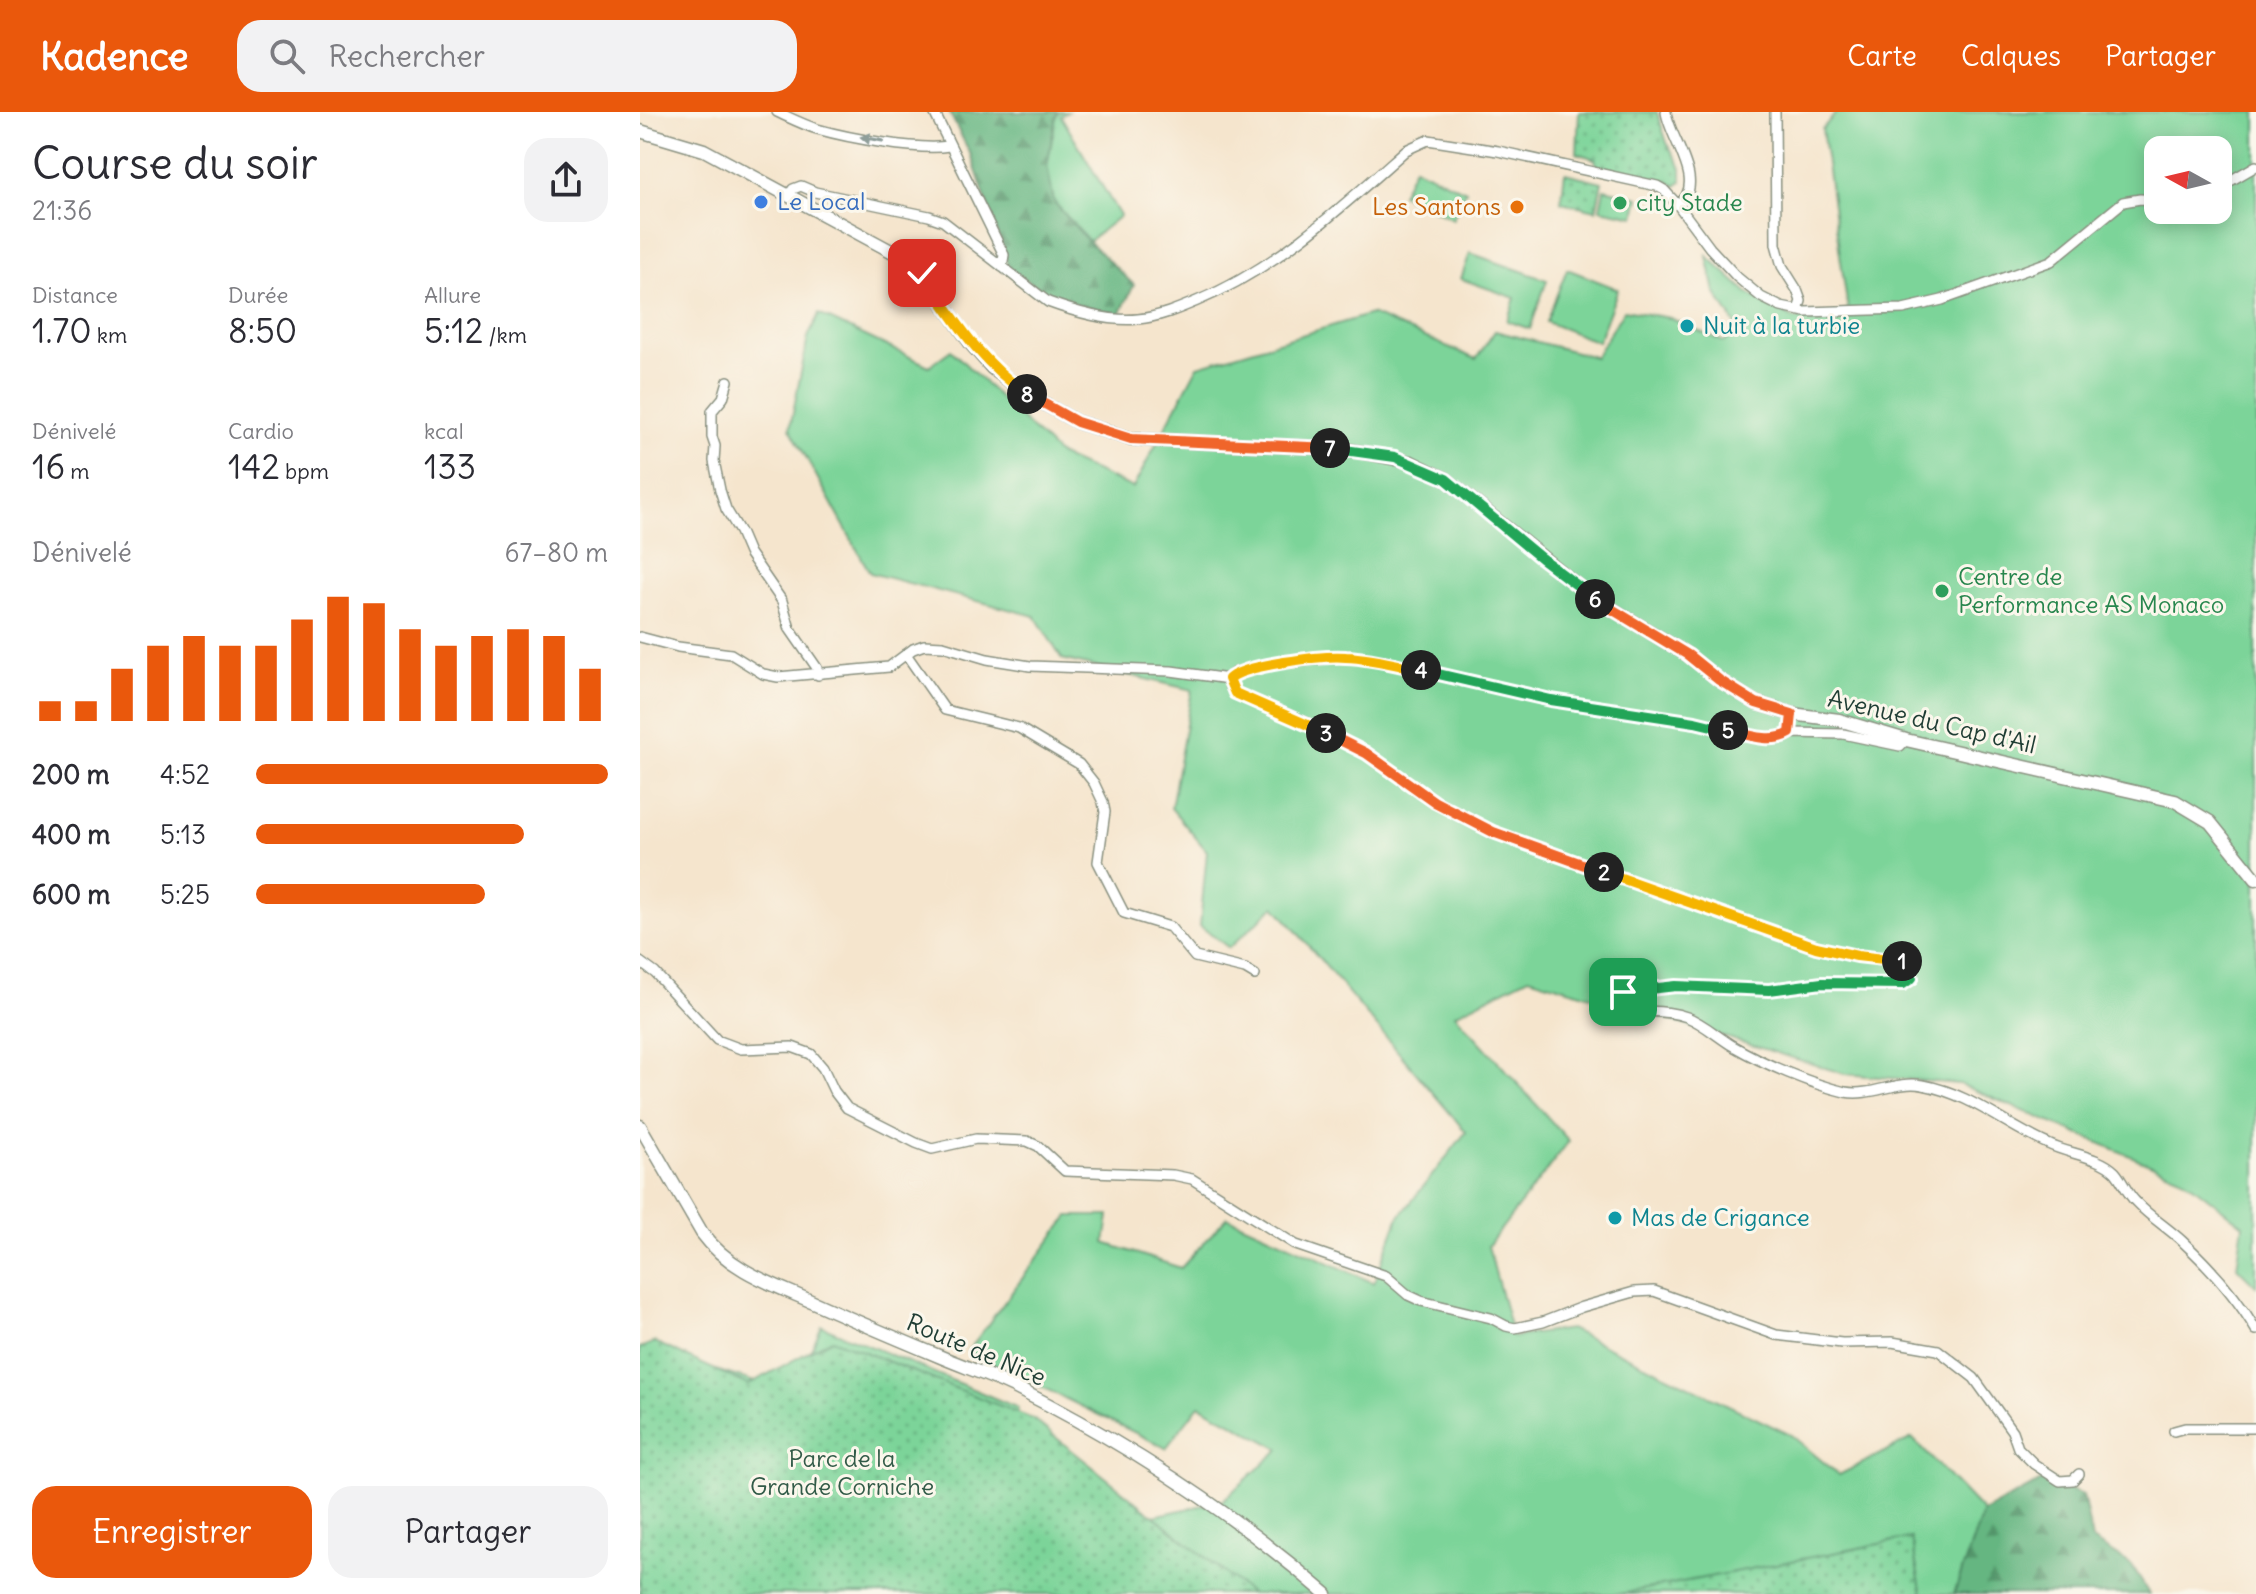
<!DOCTYPE html>
<html lang="fr">
<meta charset="utf-8">
<style>
:root{--surface:#fff;--page:#f2f2f3;--text:#2b2b33;--muted:#7c7c81;--accent:#ea580c}
body{margin:0;font-family:Delius,sans-serif;background:var(--page);color:var(--text);height:100vh;display:flex;flex-direction:column;font-size:30px;white-space:nowrap}
*{box-sizing:border-box;margin:0}
p{font-size:26px;color:var(--muted)}
.icon{flex:none;width:44px;height:44px;fill:none;stroke:currentColor;stroke-width:2;stroke-linecap:round;stroke-linejoin:round}
.map{position:relative;flex:1;overflow:hidden}
.details{display:flex;flex-direction:column;background:var(--surface);width:640px}
.details>*{flex:none}
.needle{width:52px;rotate:278deg}
.fabs{position:absolute;left:1504px;top:24px;display:grid;gap:16px}
.fabs a{display:grid;place-items:center;width:88px;height:88px;border-radius:16px;background:var(--surface);box-shadow:0 4px 20px #0003;font-size:40px}
.pin{position:absolute;display:grid;place-items:center;width:68px;height:68px;color:#fff;margin:-34px;border-radius:16px;box-shadow:0 4px 12px #0006}
.km{position:absolute;width:40px;height:40px;margin:-20px;border-radius:50%;background:#222;color:#fff;font-size:22px;line-height:40px;text-align:center}
.round{display:grid;place-items:center;flex:none;width:84px;height:84px;border-radius:24px;background:var(--page)}
.overview{display:flex;align-items:center;justify-content:space-between;height:136px;padding:0 32px}
h1{font-size:44px;font-weight:600;line-height:60px}
.stats{display:grid;grid-template-columns:repeat(3,1fr);gap:12px;height:136px;padding:8px 32px}
.stats div{display:grid;align-content:center}
.stats b{font-size:34px;font-weight:600}
.stats small{font-size:22px;font-weight:400}
.stats p{font-size:22px}
.chart{height:224px;padding:16px 32px}
.chart p{display:flex;justify-content:space-between}
.chart svg{width:100%;height:144px;margin-top:8px;stroke:var(--accent);stroke-width:6}
.primary-button{display:flex;gap:16px;margin-top:auto;padding:16px 32px}
.primary-button a{flex:1;height:92px;border-radius:24px;background:var(--accent);color:#fff;font-size:32px;font-weight:600;line-height:92px;text-align:center}
.primary-button a+a{background:var(--page);color:var(--text)}
ul{padding:0 32px;list-style:none;font-size:26px}
li{display:grid;grid-template-columns:128px 96px 1fr;align-items:center;height:60px}
li i{height:20px;border-radius:10px;background:var(--accent)}
header{display:flex;align-items:center;gap:48px;box-sizing:border-box;height:112px;padding:0 40px;background:var(--accent);color:#fff}
header strong{font-size:38px}
nav{display:flex;gap:44px;margin-inline-start:auto;font-size:28px}
.search{width:560px;height:72px;background:var(--page);display:flex;align-items:center;gap:20px;box-sizing:border-box;padding:0 28px;border-radius:24px;color:var(--muted);font-size:30px}
main{display:flex;flex:1;min-height:0}
.map>svg:first-child{display:block}
</style>
<header>
<strong>Kadence</strong>
<div class="search"><svg class="icon" aria-label="search" viewBox="0 0 24 24"><circle cx="10" cy="10" r="6"/><path d="M15 15l6 6"/></svg>Rechercher</div>
<nav><a>Carte</a><a>Calques</a><a>Partager</a></nav>
</header>
<main>
<section class="details">
<div class="overview"><div><h1>Course du soir</h1><p>21:36</p></div><a class="round"><svg class="icon" aria-label="share" viewBox="0 0 24 24"><path d="M12 15V3M7 8l5-5 5 5M5 13v7h14v-7"/></svg></a></div>
<div class="stats">
<div><p>Distance</p><b>1.70<small> km</small></b></div>
<div><p>Durée</p><b>8:50</b></div>
<div><p>Allure</p><b>5:12<small> /km</small></b></div>
</div>
<div class="stats">
<div><p>Dénivelé</p><b>16<small> m</small></b></div>
<div><p>Cardio</p><b>142<small> bpm</small></b></div>
<div><p>kcal</p><b>133</b></div>
</div>
<div class="chart"><p><span>Dénivelé</span>67–80 m</p>
<svg viewBox="0 0 160 44" preserveAspectRatio="none"><path d="M5 44V38M15 44V38M25 44V28M35 44V21M45 44V18M55 44V21M65 44V21M75 44V13M85 44V6M95 44V8M105 44V16M115 44V21M125 44V18M135 44V16M145 44V18M155 44V28"/></svg>
</div>
<ul>
<li><b>200 m</b>4:52<i style="width:100%"></i></li>
<li><b>400 m</b>5:13<i style="width:76%"></i></li>
<li><b>600 m</b>5:25<i style="width:65%"></i></li>
</ul>
<div class="primary-button"><a>Enregistrer</a><a>Partager</a></div>
</section>
<div class="map">
<svg width="1616" height="1482" viewBox="0 0 1616 1482">
<defs>
<pattern id="forest-firs" width="22" height="20" patternUnits="userSpaceOnUse" patternTransform="scale(2)"><rect width="22" height="20" fill="#65b681"/><path d="M5 1l3.5 6h-7zM16 11l3.5 6h-7z" fill="#53956a"/></pattern>
<pattern id="park-dots" width="8" height="8" patternUnits="userSpaceOnUse" patternTransform="scale(2)"><rect width="8" height="8" fill="#7cd499"/><path d="M2 2h.1M6 6h.1" fill="none" stroke="#65ad7e" stroke-width="1.8" stroke-linecap="round"/></pattern>
</defs>
<rect width="100%" height="100%" fill="#fbf7ec"/>
<filter id="ink" filterUnits="userSpaceOnUse"><feTurbulence type="fractalNoise" baseFrequency=".0125" numOctaves="2"/><feDisplacementMap in="SourceGraphic" scale="16" xChannelSelector="R" yChannelSelector="G"/><feConvolveMatrix kernelMatrix="1 2 1 2 8 2 1 2 1" color-interpolation-filters="sRGB"/></filter>
<filter id="wash" filterUnits="userSpaceOnUse"><feTurbulence type="fractalNoise" baseFrequency=".006" numOctaves="4" result="noise"/><feDisplacementMap in="SourceGraphic" scale="32" xChannelSelector="R" yChannelSelector="G"/><feGaussianBlur stdDeviation="1.8" result="paint"/><feColorMatrix in="noise" values="0 0 0 0 0 0 0 0 0 0 0 0 0 0 0 0 0 1.4 0 .05"/><feComposite in="paint" operator="in"/></filter>
<g filter="url(#wash)">
<rect width="100%" height="100%" fill="#f5e5cd"/>
<path fill="#7cd499" stroke="#4e8866" stroke-width="2" fill-rule="evenodd" d="M419 0H428L421 4 480 104 449 129 414 91 407 54 416 4Z
M1197 0H1616V1174L1597 1155 1603 1113 1543 1066 1319 972 1205 962 889 865 815 902 929 1029 848 1134 873 1225 930 1217 1151 1323 1199 1363 1272 1326 1343 1400 1314 1482H0L27 1243 151 1281 182 1214 378 1296 370 1358 491 1409 582 1389 640 1337 559 1293 526 1336 328 1239 429 1104H469L465 1131 541 1156 587 1105 734 1171 758 1107 826 1020 635 794 589 836 560 814 567 739 531 696 552 578 422 547 395 504 230 461 150 316 168 225 179 202 289 254 311 238 419 343 493 376 558 254 731 202 836 247 855 219 955 245 984 198 1030 206 1084 230 1099 218 1075 180 1067 144 1109 182 1155 207 1209 205 1182 17ZM1518 38H1578V98H1518Z
M774 55 826 79 813 107 761 82Z
M964 77 999 85 995 104 960 97Z
M830 141 907 168 890 217 867 209 875 186 821 167Z
M927 157 978 177 958 230 906 210Z"/>
<path fill="url(#forest-firs)" stroke="#427a5a" stroke-width="2" d="M309 0H419L416 4 407 54 414 90 449 130 494 173 480 202 419 188 369 157 331 43Z
M1405 1367 1443 1383 1452 1428 1492 1453 1509 1482H1314L1343 1400Z"/>
<path fill="url(#park-dots)" stroke="#4e8866" stroke-width="2" d="M939 0H1017L1027 31 1042 57V69L1036 74 1024 68 957 54 955 47 937 41Z
M925 61 962 70 956 98 921 90Z
M192 1227 393 1307 611 1482H0V1236L15 1230 108 1273Z
M1271 1426 1282 1482H980Z"/>
</g>
<g filter="url(#ink)">
<g fill="none" stroke-linecap="round" stroke-linejoin="round">
<defs>
<path id="street" d="M137 0C150 6 164 13 177 17 209 26 278 39 309 34
M294 0 364 143 362 155
M1026 0C1030 28 1068 71 1038 93
M1135 0 1136 132 1142 154 1157 178 1161 189 1158 198
M1578 76 1616 54
M149 83 153 77 161 74 175 80 289 104 303 109 408 190C435 200 469 210 498 207 519 205 538 197 557 189 637 156 702 95 766 38L788 28 858 39 1017 74 1024 78 1038 93 1070 136 1097 165 1121 185 1141 195 1165 200 1263 197 1302 188 1411 149 1483 90 1500 87 1518 88
M88 269 83 286 72 299V325L75 334 74 349 80 378 86 397 100 420 109 441 142 489 150 517 177 556 178 563
M0 525 38 535 91 542 123 562 138 565 249 555 273 537 284 533 303 534 347 547 390 554 531 559 589 567 594 561 626 553 704 544 746 550 911 588 1055 610 1123 626 1143 625 1150 621 1203 622 1260 634 1266 628
M266 542 305 598 379 616 439 652 454 671 463 690 465 700 458 750 484 801 530 815 555 845 605 857 615 863
M589 567 590 574 595 581 665 610 726 641 795 690 853 720 1176 835 1217 844 1260 848 1269 855 1272 866 1263 872 1182 871 1129 878 1036 874 983 880 976 884 973 890 975 895C998 902 1024 896 1047 905 1063 911 1078 925 1093 934 1124 952 1171 972 1205 980 1232 985 1256 968 1283 973 1331 982 1365 1013 1408 1032 1428 1042 1459 1044 1475 1060 1483 1069 1487 1082 1496 1090 1510 1105 1528 1116 1542 1129 1570 1155 1597 1185 1616 1218
M0 850 15 861 77 928 101 937 152 935 171 942 183 956 194 979 207 996 276 1031 292 1037 336 1027 387 1029 398 1034 425 1059 533 1063 552 1067 656 1133 746 1164 768 1183 781 1189 851 1206 866 1214 875 1216 903 1210 942 1195 994 1180 1014 1179 1136 1223 1202 1231 1252 1230 1298 1238 1334 1266 1372 1319 1378 1336 1394 1352 1420 1369 1433 1368 1439 1362
M1534 1319 1545 1316H1616"/>
<path id="secondary" d="M0 19 64 38 264 146 282 161 331 232 352 256 385 281 437 310 491 327 705 337 771 350 806 367 949 483 1048 543 1079 568 1116 591 1152 602 1199 608 1266 628 1535 689 1570 710 1616 767
M0 1014 62 1121C89 1158 132 1172 173 1190 215 1209 258 1227 301 1245 325 1255 351 1264 374 1275 486 1331 592 1400 686 1482"/>
</defs>
<use href="#street" stroke="#8a9180" stroke-width="12"/>
<use href="#secondary" stroke="#8a9180" stroke-width="15"/>
<use href="#street" stroke="#fff" stroke-width="9"/>
<use href="#secondary" stroke="#fff" stroke-width="12"/>
</g>
<defs><path id="oneway-solid" d="M-6-.8H1V-3.2L6.5 0L1 3.2V.8H-6Z" transform="scale(2)"/></defs>
<use fill="#8f9e9a" href="#oneway-solid" transform="translate(232 27) rotate(-170)"/>
</g>
<g fill="none" stroke-linecap="round" stroke-linejoin="round" filter="url(#ink)">
<defs>
<path id="split-1" d="M983 880 1036 874 1129 878 1182 871 1263 872 1272 866 1269 855 1262 849"/>
<path id="split-2" d="M964 760 1176 835 1217 844 1262 849"/>
<path id="split-3" d="M686 621 726 641 795 690 853 720 964 760"/>
<path id="split-4" d="M686 621 595 581 589 567C602 553 685 543 706 545 732 546 757 553 781 558"/>
<path id="split-5" d="M781 558 911 588 1055 610 1088 618"/>
<path id="split-6" d="M955 487 1048 543 1079 568 1116 591 1152 602 1150 621C1132 632 1108 623 1088 618"/>
<path id="split-7" d="M690 336 755 345 806 367 901 446 955 487"/>
<path id="split-8" d="M387 282 437 310 491 327 690 336"/>
<path id="split-9" d="M282 161C315 208 339 249 387 282"/>
</defs>
<use href="#split-1" stroke="#fff" stroke-width="16"/>
<use href="#split-2" stroke="#fff" stroke-width="16"/>
<use href="#split-3" stroke="#fff" stroke-width="16"/>
<use href="#split-4" stroke="#fff" stroke-width="16"/>
<use href="#split-5" stroke="#fff" stroke-width="16"/>
<use href="#split-6" stroke="#fff" stroke-width="16"/>
<use href="#split-7" stroke="#fff" stroke-width="16"/>
<use href="#split-8" stroke="#fff" stroke-width="16"/>
<use href="#split-9" stroke="#fff" stroke-width="16"/>
<use href="#split-1" stroke="#22a559" stroke-width="10"/>
<use href="#split-2" stroke="#f5b400" stroke-width="10"/>
<use href="#split-3" stroke="#f0652b" stroke-width="10"/>
<use href="#split-4" stroke="#f5b400" stroke-width="10"/>
<use href="#split-5" stroke="#22a559" stroke-width="10"/>
<use href="#split-6" stroke="#f0652b" stroke-width="10"/>
<use href="#split-7" stroke="#22a559" stroke-width="10"/>
<use href="#split-8" stroke="#f0652b" stroke-width="10"/>
<use href="#split-9" stroke="#f5b400" stroke-width="10"/>
</g>
<circle fill="#3f7fe0" stroke="#fbf7ec" stroke-width="3" cx="121" cy="90" r="8"/>
<g fill="#2e9e5b" stroke="#fbf7ec" stroke-width="3">
<circle cx="980" cy="91" r="8"/>
<circle cx="1302" cy="479" r="8"/>
</g>
<circle fill="#e8710a" stroke="#fbf7ec" stroke-width="3" cx="877" cy="95" r="8"/>
<g fill="#0f9aa8" stroke="#fbf7ec" stroke-width="3">
<circle cx="1047" cy="214" r="8"/>
<circle cx="975" cy="1106" r="8"/>
</g>
<g text-anchor="middle" stroke-width="6" stroke-linejoin="round" paint-order="stroke">
<g font-size="24" fill="#366cbe" stroke="#fbf7ec" text-anchor="start">
<text x="137" y="98">Le Local</text>
</g>
<g font-size="24" fill="#27864d" stroke="#fbf7ec" text-anchor="start">
<text x="996" y="99">city Stade</text>
<text x="1318" y="473">Centre de<tspan x="1318" dy="28">Performance AS Monaco</tspan></text>
</g>
<g font-size="24" fill="#c56008" stroke="#fbf7ec" text-anchor="end">
<text x="861" y="103">Les Santons</text>
</g>
<g font-size="24" fill="#0d838f" stroke="#fbf7ec" text-anchor="start">
<text x="1063" y="222">Nuit à la turbie</text>
<text x="991" y="1114">Mas de Crigance</text>
</g>
<g font-size="24" fill="#1f3d34" stroke="#fbf7ec">
<text transform="translate(1292 610) rotate(13)" y="8">Avenue du Cap d'Ail</text>
<text transform="translate(336 1238) rotate(23)" y="8">Route de Nice</text>
</g>
<g font-size="24" fill="#325b48" stroke="#fbf7ec">
<text x="202" y="1355">Parc de la<tspan x="202" dy="28">Grande Corniche</tspan></text>
</g>
</g>
</svg>
<div class="fabs">
<a><svg class="needle" viewBox="-14 -14 28 28"><path d="M0-13l5 13h-10z" fill="#e53935"/><path d="M0 13l5-13h-10z" fill="#7c7c81"/></svg></a>
</div>
<div class="pin" style="left:983px;top:880px;background:#1e9e55"><svg class="icon" aria-label="arrive" viewBox="0 0 24 24"><path d="M6 21V4h12l-3 4 3 4H6"/></svg></div>
<div class="pin" style="left:282px;top:161px;background:#d93025"><svg class="icon" aria-label="check" viewBox="0 0 24 24"><path d="M5 12l5 5 9-10"/></svg></div>
<b class="km" style="left:1262px;top:849px">1</b>
<b class="km" style="left:964px;top:760px">2</b>
<b class="km" style="left:686px;top:621px">3</b>
<b class="km" style="left:781px;top:558px">4</b>
<b class="km" style="left:1088px;top:618px">5</b>
<b class="km" style="left:955px;top:487px">6</b>
<b class="km" style="left:690px;top:336px">7</b>
<b class="km" style="left:387px;top:282px">8</b>
</div>
</main>
